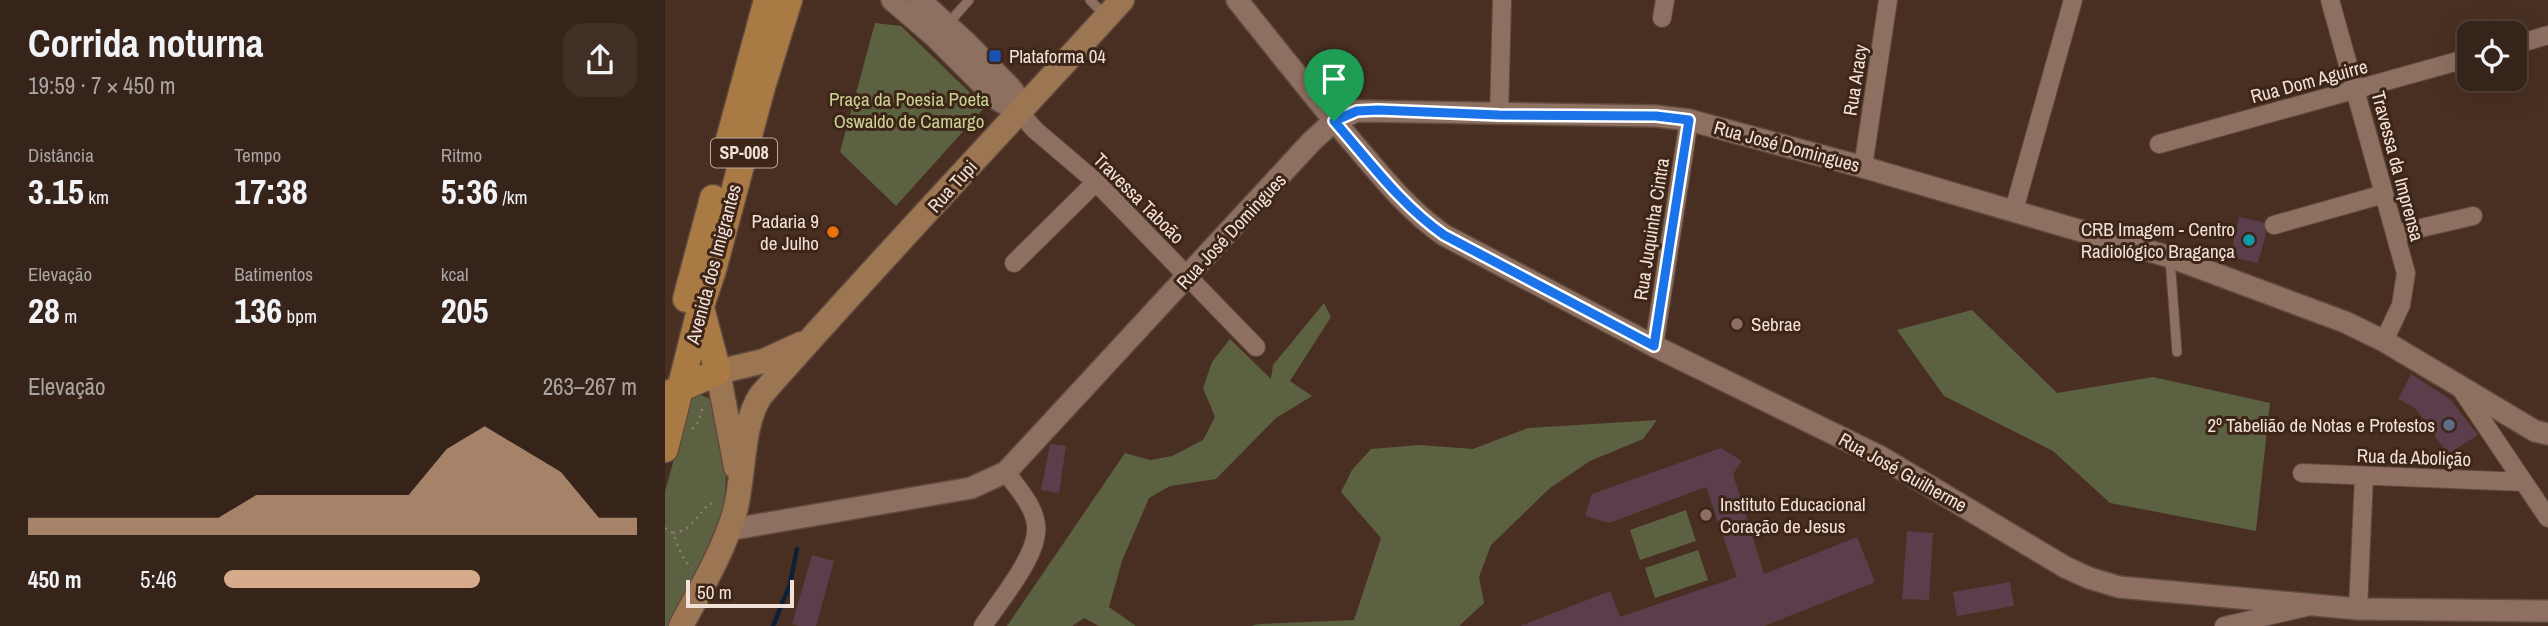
<!DOCTYPE html>
<html lang="pt">
<meta charset="utf-8">
<style>
:root{--surface:#362319;--page:#412f26;--text:#f1f3f6;--muted:#aaa4a2;--line:#504038;--accent:#d6ab8b}
body{margin:0;font-family:"Archivo Narrow",sans-serif;background:var(--page);color:var(--text);height:100vh;display:flex;flex-direction:column;font-size:26px;white-space:nowrap}
*{box-sizing:border-box;margin:0}
p{font-size:23px;color:var(--muted)}
.icon{flex:none;width:38px;height:38px;fill:none;stroke:currentColor;stroke-width:2;stroke-linecap:round;stroke-linejoin:round}
.map{position:relative;flex:1;overflow:hidden}
.drawer{display:flex;flex-direction:column;background:var(--surface);width:665px}
.drawer>*{flex:none}
.controls{position:absolute;left:1792px;top:21px;display:grid;gap:14px}
.controls a{display:grid;place-items:center;width:70px;height:70px;border-radius:14px;background:var(--surface);box-shadow:0 7px 28px #0002,0 0 0 2px var(--line);font-size:35px}
.scale{position:absolute;left:21px;bottom:18px;width:108px;box-sizing:border-box;padding-left:7px;border:4px solid #f2e1d8;border-top:0;font-size:19px;line-height:24px;white-space:nowrap;color:#f2e1d8;-webkit-text-stroke:5px #3d2517;paint-order:stroke}
.pin{position:absolute;display:grid;place-items:center;width:60px;height:60px;color:#fff;margin:-72px -30px;border-radius:50% 50% 50% 0;rotate:-45deg;box-shadow:0 0 7px #0007}
.pin .icon{rotate:45deg}
.round{display:grid;place-items:center;flex:none;width:74px;height:74px;border-radius:21px;background:var(--page)}
.headline{display:flex;align-items:center;justify-content:space-between;height:119px;padding:0 28px}
h1{font-size:38px;font-weight:700;line-height:52px}
.stats{display:grid;grid-template-columns:repeat(3,1fr);gap:10px;height:119px;padding:7px 28px}
.stats div{display:grid;align-content:center}
.stats b{font-size:35px;font-weight:700}
.stats small{font-size:19px;font-weight:400}
.stats p{font-size:19px}
.chart{height:196px;padding:14px 28px}
.chart p{display:flex;justify-content:space-between}
.chart svg{width:100%;height:126px;margin-top:7px;fill:var(--accent);opacity:.7}
ul{padding:0 28px;list-style:none;font-size:23px}
li{display:grid;grid-template-columns:112px 84px 1fr;align-items:center;height:52px}
li i{height:18px;border-radius:9px;background:var(--accent)}
main{display:flex;flex:1;min-height:0}
.map>svg:first-child{display:block}
</style>
<main>
<section class="drawer">
<div class="headline"><div><h1>Corrida noturna</h1><p>19:59 · 7 × 450 m</p></div><a class="round"><svg class="icon" aria-label="share" viewBox="0 0 24 24"><path d="M12 15V3M7 8l5-5 5 5M5 13v7h14v-7"/></svg></a></div>
<div class="stats">
<div><p>Distância</p><b>3.15<small> km</small></b></div>
<div><p>Tempo</p><b>17:38</b></div>
<div><p>Ritmo</p><b>5:36<small> /km</small></b></div>
</div>
<div class="stats">
<div><p>Elevação</p><b>28<small> m</small></b></div>
<div><p>Batimentos</p><b>136<small> bpm</small></b></div>
<div><p>kcal</p><b>205</b></div>
</div>
<div class="chart"><p><span>Elevação</span>263–267 m</p>
<svg viewBox="0 0 160 44" preserveAspectRatio="none"><path d="M0 44V38L10 38L20 38L30 38L40 38L50 38L60 30L70 30L80 30L90 30L100 30L110 14L120 6L130 14L140 22L150 38L160 38V44z"/></svg>
</div>
<ul>
<li><b>450 m</b>5:46<i style="width:62%"></i></li>
</ul>
</section>
<div class="map">
<svg width="1883" height="626" viewBox="0 0 1883 626">
<rect width="100%" height="100%" fill="#482f21"/>
<path fill="#5c6142" d="M210 23 236 26 320 107 231 206 175 152Z
M659 303 666 317 625 381 647 396 611 418 551 479 505 486 484 498 457 561 444 607 471 626H434L419 618 407 626H342L460 453 485 460 507 456 538 440 550 417 538 388 547 362 565 339 606 379 608 365Z
M1307 310 1392 393 1488 377 1605 403 1591 531 1445 503 1388 451 1279 396 1232 330Z
M35 395 44 398 54 418 61 478 59 505 56 525 7 626H0V491L25 403 29 396Z
M992 420 978 439 925 461 885 488 826 545 814 577 819 603 794 626H586L594 624 689 620 716 538 676 492 687 470 706 449 754 445 808 449 863 428Z
M1021 510 1031 541 975 560 965 530Z
M1033 550 1043 580 990 598 980 568Z"/>
<g fill="none" stroke-linecap="round" stroke-linejoin="round">
<path stroke="#0e2038" stroke-width="4.5" d="M108 626 125 584 132 549"/>
</g>
<path fill="#5a3e4c" d="M1574 217 1598 222 1601 233 1593 263 1565 257Z
M1746 374 1785 399 1813 435 1783 454 1750 408 1733 399Z
M385 444 401 446 394 493 376 490Z
M1056 448 1077 461 1068 474 1099 574 1192 537 1210 582 1099 626H855L945 591 955 617 1072 577 1041 487 944 523 920 516 927 494Z
M1242 531 1268 533 1264 600 1237 599Z
M147 555 169 561 151 626H134L127 624Z
M1345 582 1349 606 1292 616 1288 592Z"/>
<g fill="none" stroke-linecap="round" stroke-linejoin="round">
<defs>
<path id="service" d="M425 0 441 16
M281 26 304 0
M1505 259 1512 352"/>
<path id="minor" d="M1665 0 1741 273 1736 305 1719 341
M997 18 1000 0
M1850 45 1883 35
M354 112 370 130 431 182 591 347
M834 115 837 0
M1494 144 1804 58
M1198 167 1223 0
M1349 210 1408 0
M1609 225 1719 194
M1730 234 1808 216
M349 263 431 182
M989 346 1024 120
M1796 389 1883 518
M1637 473 1859 482
M1693 609 1699 476
M318 626C334 601 375 554 371 525 369 505 352 488 341 472
M1559 626 1642 607"/>
<path id="tertiary" d="M227 0 270 37 333 100 354 112
M255 0 302 43 345 87 349 92 354 112
M572 0C613 51 653 102 695 151 721 182 746 212 779 235L989 346 1216 457 1400 567 1424 578 1454 587 1693 609 1883 611
M63 530 306 488 341 472 647 141 669 121 692 111 991 116 1024 120 1198 167 1505 257 1680 322 1719 341 1870 431 1883 434"/>
<path id="secondary" d="M71 467 53 372 99 361 136 344
M16 626C35 590 57 554 69 515 80 478 75 426 96 395 214 261 337 132 457 0"/>
<path id="primary" d="M64 140 102 0
M21 299 48 198
M5 393 53 372 36 308
M0 449 36 306 48 270 97 87 124 0"/>
</defs>
<use href="#service" stroke="#604b3f" stroke-width="11"/>
<use href="#minor" stroke="#604b3f" stroke-width="20"/>
<use href="#tertiary" stroke="#604b3f" stroke-width="24"/>
<use href="#secondary" stroke="#604b3f" stroke-width="27"/>
<use href="#primary" stroke="#604b3f" stroke-width="29"/>
<path stroke="#917b6f" stroke-width="2.5" stroke-dasharray="2 5" stroke-linecap="butt" d="M27 429 32 424 39 404
M0 528 8 533C13 544 16 560 27 568
M8 533C28 530 31 516 44 504L51 503"/>
<use href="#service" stroke="#8e7061" stroke-width="9"/>
<use href="#minor" stroke="#8e7061" stroke-width="18"/>
<use href="#tertiary" stroke="#8e7061" stroke-width="21"/>
<use href="#secondary" stroke="#9c7553" stroke-width="24"/>
<use href="#primary" stroke="#aa7a45" stroke-width="26"/>
</g>
<g fill="none" stroke-linecap="round" stroke-linejoin="round">
<defs>
<path id="route" d="M713 110 834 115 991 116 1024 120 989 346 779 235C736 205 704 161 669 121L692 111Z"/>
</defs>
<use href="#route" stroke="#fff" stroke-width="14"/>
<use href="#route" stroke="#1a73e8" stroke-width="9"/>
</g>
<rect fill="#1a4fb4" stroke="#3d2517" stroke-width="2.5" x="323" y="49" width="14" height="14" rx="3.5"/>
<circle fill="#e8710a" stroke="#3d2517" stroke-width="2.5" cx="168" cy="232" r="7"/>
<circle fill="#0f9aa8" stroke="#3d2517" stroke-width="2.5" cx="1584" cy="240" r="7"/>
<g fill="#8d6e63" stroke="#3d2517" stroke-width="2.5">
<circle cx="1072" cy="324" r="7"/>
<circle cx="1041" cy="515" r="7"/>
</g>
<circle fill="#5c6f8a" stroke="#3d2517" stroke-width="2.5" cx="1784" cy="425" r="7"/>
<g text-anchor="middle" stroke-width="6" stroke-linejoin="round" paint-order="stroke">
<rect fill="#3d2517" stroke="#bca99e" stroke-width="2" x="46" y="138.5" width="66" height="29" rx="5"/>
<g font-size="18" font-weight="bold" fill="#f2e1d8">
<text x="79" y="159">SP-008</text>
</g>
<g font-size="19" fill="#f2e1d8" stroke="#3d2517" text-anchor="start">
<text x="344" y="63">Plataforma 04</text>
<text x="154" y="228" text-anchor="end">Padaria 9<tspan x="154" dy="22">de Julho</tspan></text>
<text x="1570" y="236" text-anchor="end">CRB Imagem - Centro<tspan x="1570" dy="22">Radiológico Bragança</tspan></text>
<text x="1086" y="331">Sebrae</text>
<text x="1770" y="432" text-anchor="end">2º Tabelião de Notas e Protestos</text>
<text x="1055" y="511">Instituto Educacional<tspan x="1055" dy="22">Coração de Jesus</tspan></text>
</g>
<g font-size="19" fill="#f2e1d8" stroke="#3d2517">
<text transform="translate(1190 80) rotate(-81)" y="7">Rua Aracy</text>
<text transform="translate(1644 81) rotate(-15)" y="7">Rua Dom Aguirre</text>
<text transform="translate(1122 146) rotate(15)" y="7">Rua José Domingues</text>
<text transform="translate(1733 166) rotate(75)" y="7">Travessa da Imprensa</text>
<text transform="translate(287 186) rotate(-48)" y="7">Rua Tupi</text>
<text transform="translate(474 198) rotate(45)" y="7">Travessa Taboão</text>
<text transform="translate(986 229) rotate(-81)" y="7">Rua Juquinha Cintra</text>
<text transform="translate(566 231) rotate(-47)" y="7">Rua José Domingues</text>
<text transform="translate(48 264) rotate(-75)" y="7">Avenida dos Imigrantes</text>
<text transform="translate(1749 457) rotate(2)" y="7">Rua da Abolição</text>
<text transform="translate(1238 472) rotate(29)" y="7">Rua José Guilherme</text>
</g>
<g font-size="19" fill="#c9d295" stroke="#3d2517">
<text x="244" y="106">Praça da Poesia Poeta<tspan x="244" dy="22">Oswaldo de Camargo</tspan></text>
</g>
</g>
</svg>
<div class="controls">
<a><svg class="icon" aria-label="locate" viewBox="0 0 24 24"><circle cx="12" cy="12" r="6"/><path d="M12 2v4M12 18v4M2 12h4M18 12h4"/></svg></a>
</div>
<div class="scale">50 m</div>
<div class="pin" style="left:669px;top:121px;background:#1e9e55"><svg class="icon" aria-label="arrive" viewBox="0 0 24 24"><path d="M6 21V4h12l-3 4 3 4H6"/></svg></div>
</div>
</main>
